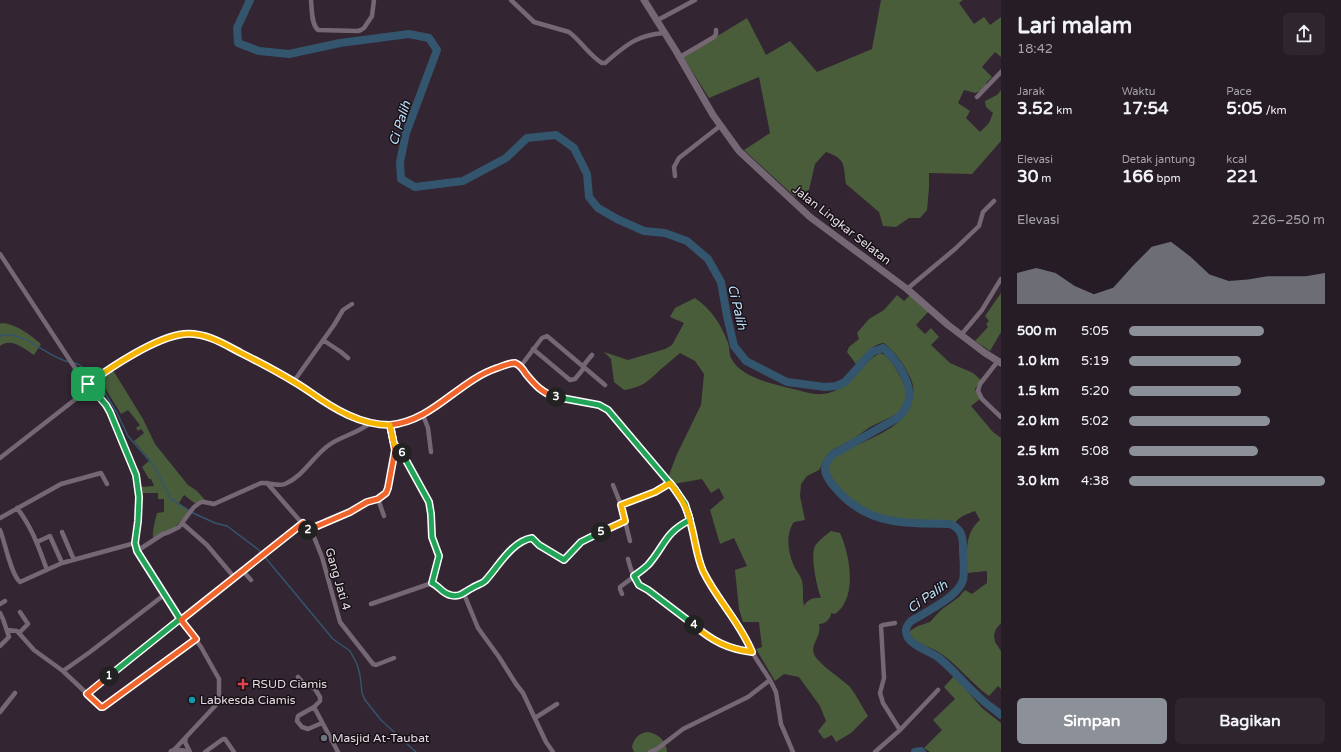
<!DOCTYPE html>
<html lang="id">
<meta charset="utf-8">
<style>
:root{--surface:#261c26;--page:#2e252e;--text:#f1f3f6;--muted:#a4a1a7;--accent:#8c9099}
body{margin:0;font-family:"Varela Round",sans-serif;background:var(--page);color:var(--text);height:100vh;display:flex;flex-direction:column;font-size:15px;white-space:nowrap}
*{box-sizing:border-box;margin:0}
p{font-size:13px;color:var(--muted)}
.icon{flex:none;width:22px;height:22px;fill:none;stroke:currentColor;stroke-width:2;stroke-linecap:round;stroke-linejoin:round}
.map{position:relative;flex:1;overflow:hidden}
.details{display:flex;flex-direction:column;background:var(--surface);width:340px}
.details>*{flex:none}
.pin{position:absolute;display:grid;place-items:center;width:34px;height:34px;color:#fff;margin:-17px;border-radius:8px;box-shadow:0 2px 6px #0006}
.km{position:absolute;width:20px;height:20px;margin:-10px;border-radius:50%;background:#222;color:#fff;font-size:11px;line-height:20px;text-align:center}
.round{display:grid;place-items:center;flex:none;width:42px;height:42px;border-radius:6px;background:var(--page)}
.overview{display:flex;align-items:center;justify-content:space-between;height:68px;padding:0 16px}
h1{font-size:22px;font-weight:700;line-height:30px}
.metrics{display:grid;grid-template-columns:repeat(3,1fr);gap:6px;height:68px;padding:4px 16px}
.metrics div{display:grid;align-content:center}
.metrics b{font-size:17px;font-weight:700}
.metrics small{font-size:11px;font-weight:400}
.metrics p{font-size:11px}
.chart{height:112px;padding:8px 16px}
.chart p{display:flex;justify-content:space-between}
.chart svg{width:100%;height:72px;margin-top:4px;fill:var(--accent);opacity:.7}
.cta{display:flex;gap:8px;margin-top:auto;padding:8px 16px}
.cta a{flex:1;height:46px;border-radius:6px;background:var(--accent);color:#fff;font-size:16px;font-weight:700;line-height:46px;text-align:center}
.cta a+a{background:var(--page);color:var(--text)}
ul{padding:0 16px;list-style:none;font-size:13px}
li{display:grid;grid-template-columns:64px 48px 1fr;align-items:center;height:30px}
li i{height:10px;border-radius:5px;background:var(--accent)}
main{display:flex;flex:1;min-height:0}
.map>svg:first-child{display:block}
</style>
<main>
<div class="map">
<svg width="1001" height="752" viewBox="0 0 1001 752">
<rect width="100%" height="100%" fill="#332532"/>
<path fill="#4a5d3b" d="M881 0H963L959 3 974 24 984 17 990 25 1001 17V57L995 52 982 67 992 77 986 83 989 88 975 93 964 90 958 103 970 111 966 118 980 132 989 123 993 113 986 107 985 101 997 95 1001 90V141L972 174 929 173V188L927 210 920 218H909L896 227 883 226 879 212 846 184C843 166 847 159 826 152L815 164 809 190 794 196 744 150 770 133 759 77 709 98 683 57 747 18 766 55 790 41 817 72 872 49Z
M1001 293V332L990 351 975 341 988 327 986 324 989 321 985 316Z
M897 295 904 301 910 295 929 311 916 325 925 334 931 328 939 337 931 345 950 363 973 373 981 380 975 389 980 399 971 406 993 432 1001 438V623L996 629 994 635 995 642 1001 651V689L998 686 989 696C972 684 957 664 940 653 929 646 917 645 909 633L911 630 918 626 930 622 941 610 959 597 965 590 972 594 987 583V571L967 573C967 554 964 533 980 520L975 511C967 514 960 516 955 523 946 519 935 521 925 521 916 520 907 521 898 520 876 518 854 506 840 489 835 483 828 476 828 468 829 446 906 438 912 400 914 391 914 385 910 377 903 363 896 353 884 343 872 344 864 356 856 364L847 352 849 347 859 339 857 333 869 319 884 310Z
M695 298C712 310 721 324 728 343 730 348 729 354 731 358 741 379 778 385 798 390 805 392 814 395 822 394 828 394 834 391 839 389 856 381 864 361 880 353L885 355 893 364 901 378 906 390V402L899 413 870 427 850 441 834 449 826 456 819 470 807 476 801 484 800 496 805 520 794 522C785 534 788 554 795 568 797 572 801 576 802 581 804 590 802 598 804 606 807 600 813 597 821 598 817 588 810 555 815 546 819 540 826 535 831 531L840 533C850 555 858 598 835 614L831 613C831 619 825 624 819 624 822 637 810 644 814 654 818 664 841 678 850 687 857 696 862 707 868 716L851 733 836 742 832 735 824 739 818 731 826 721 820 706 799 677 784 674 775 681 756 649 762 647 759 622H743L739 609 735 570 747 566 734 538 720 544 710 510 724 498 719 488 711 493 702 479 673 484 669 475 677 454 701 405 704 374 695 361 680 353C674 358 667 364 660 370 647 382 643 387 624 390L614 382 611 359 604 352 628 360 665 349 672 345 684 323 670 317 675 308Z
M2 323C17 324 30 335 41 344L34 355C25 349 11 337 0 346V324Z
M111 367 143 419 155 444 188 485 197 491 205 500 196 504 184 495 179 503 190 511 175 527 153 539C152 531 155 521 157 513L164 512V499H158V493H142L141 487 154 486 151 479H149L142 467 150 460 134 441 144 433 141 429 138 431 136 428 140 425 128 410 121 414 98 377Z
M954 676 982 708 1001 723V752H930L924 748 942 730 933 720 955 699 944 687Z
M648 732C659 734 666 741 667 752H634L632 747C634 738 639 733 648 732Z"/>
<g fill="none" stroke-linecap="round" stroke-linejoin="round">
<path stroke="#33556d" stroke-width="1.5" d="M0 336C21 328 48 358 69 362
M74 363 78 364 92 374 99 383 117 413 128 436 154 466 171 499 193 513 215 523 227 526 259 550 333 639 350 651 357 664 360 675 362 693 365 700 381 720 416 752"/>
<path stroke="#33556d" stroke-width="8" d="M250 0 237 28 238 43 259 51 289 54 340 43 409 34 429 38 437 50 406 133 400 162 401 179 415 187 463 181 506 158 527 138 556 135 574 148 587 174 589 197 598 208 617 219 644 231 665 233 687 241 708 259 721 282 727 316 734 346 746 361 787 382 825 387 836 386 845 382 872 352 883 348C890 353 894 359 899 366 910 384 915 400 899 417L832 455C822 466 823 472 832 484 865 526 902 523 950 524 962 529 963 537 963 549 963 558 965 570 963 580 958 597 926 612 911 621 906 626 904 631 908 638 915 648 930 651 939 658 954 670 965 685 979 697 986 704 994 709 1001 715
M915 752 921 751 922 752"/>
<path stroke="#766775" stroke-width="4.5" d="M311 0C312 9 311 24 318 30L358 31 361 30 364 28 372 16 374 0
M511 0 534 22 569 32C581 41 589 55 602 63H605C625 46 636 35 664 33
M656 21 695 0
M680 57 714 37 716 34V30
M977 97 1001 72
M675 176 674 167 679 158 720 126
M0 254 75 368 105 405 110 412 136 475 139 497 138 521 135 543 137 551 164 595 201 647 219 679V698L215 706 173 751
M907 289 955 249 979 226 983 212 994 201
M961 335 982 310 1001 279
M323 340 341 352 348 358
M533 349 570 380 575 379 584 368
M998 361 980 384 978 391 982 399 1001 417
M583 366 592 355
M520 367 542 338 547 336 605 385
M294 381 334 325 343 310 352 304
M88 384C111 367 158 335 186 333 205 333 223 344 240 352 253 358 265 364 278 371 296 382 313 394 331 405 351 417 373 428 396 424 427 419 451 394 476 376 485 372 511 359 519 366 529 374 533 386 545 392 558 400 584 402 599 405L605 408 670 483 685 504 690 520 703 570 723 605 737 623 755 657 770 680 776 692 781 724 793 752
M77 398 82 377
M423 415 428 428 431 452
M394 444 401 450 409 467 428 500 431 515 432 537 439 556 432 583
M0 458 77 398 91 394 97 395
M267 483 314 537 322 557 340 622 373 664 376 665 394 658
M613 485 621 505
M17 508C32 527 39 548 47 570
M384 516 378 499 388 491 394 457 395 448 390 425
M0 518 61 484 101 473 107 484
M625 521 630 541
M0 530C5 542 11 575 20 582L62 563 135 543
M309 530 350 512 365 503 378 499
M62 532 74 560
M37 542 50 536 62 563
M137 551 163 534 169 532 179 527 194 507 201 502H204L214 504 261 483C270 482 278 487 285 484 304 476 313 456 329 445 341 436 357 434 370 423
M628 559C632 574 634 583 648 591L716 642 743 651 752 652
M242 570 251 580
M234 577 303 523
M464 594 478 628 499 657 516 684 523 693 546 742 553 752
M622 594 620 589V587C629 580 640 573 648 565 665 547 664 533 690 520
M0 604 5 601
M371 604 432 583 444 593 449 595 454 596 464 594 472 588 483 583 499 562 515 547 531 538H532L539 545 564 560 581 542 625 521 621 505 655 492 670 483
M0 613 3 619 9 637 0 646
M181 620 234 577 207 545 182 523
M7 630 17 631 34 650 63 671 100 706 103 707 196 639
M19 633 28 624 20 612
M63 671 90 652 164 595
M298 677 305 685 310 686 315 689 320 697V701L314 707 338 752
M87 694 180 619
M314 707 298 716 297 721 302 727 308 729 322 723
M0 712 15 693
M535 718 557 704
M900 730 938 690
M186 737 185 742 190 752
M205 752 223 739H225L234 752
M650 752 657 749 683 729 748 697 770 680
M875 752 900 730 883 703 880 693 884 678 881 626 883 625 895 623"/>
<path stroke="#766775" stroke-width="7" d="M644 0 676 51 713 115 739 151 810 217 907 289 948 325 985 353 1001 363
M172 752 176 751 186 752"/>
</g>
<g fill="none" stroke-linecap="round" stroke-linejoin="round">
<defs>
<path id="split-1" d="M88 384 106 405 110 412 136 475 139 497 138 521 135 543 137 551 180 619 109 676"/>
<path id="split-2" d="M109 676 87 694 101 707H103L196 639 181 620 303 523 308 530"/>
<path id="split-3" d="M308 530 350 512 367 502 378 499 386 493 388 488 395 450 390 425C433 421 458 381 497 368 503 366 509 363 515 363 520 365 523 369 526 374 535 385 542 393 556 397"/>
<path id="split-4" d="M556 397 599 405 608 410 674 488 685 504 690 520C664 533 665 546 648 565 644 569 638 573 634 576L639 585 648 590 694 625"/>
<path id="split-5" d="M601 532 625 521 621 505 655 492 670 483C679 495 687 506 690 521 695 537 696 555 703 571 717 600 740 622 752 652 728 649 712 641 694 625"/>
<path id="split-6" d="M402 453 429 502 431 514 432 537 439 556 432 583C439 586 442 593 450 595 460 598 464 592 472 588 476 585 482 584 485 581 498 567 512 541 532 538L539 545 564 560 581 542 601 532"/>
<path id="split-7" d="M88 384C111 367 156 337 184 334 205 332 224 344 241 353 265 365 288 377 310 392 334 409 360 425 390 425L394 444 402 453"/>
</defs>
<use href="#split-1" stroke="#fff" stroke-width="8"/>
<use href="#split-2" stroke="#fff" stroke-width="8"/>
<use href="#split-3" stroke="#fff" stroke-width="8"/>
<use href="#split-4" stroke="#fff" stroke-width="8"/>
<use href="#split-5" stroke="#fff" stroke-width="8"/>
<use href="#split-6" stroke="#fff" stroke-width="8"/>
<use href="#split-7" stroke="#fff" stroke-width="8"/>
<use href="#split-1" stroke="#22a559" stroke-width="5"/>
<use href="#split-2" stroke="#f0652b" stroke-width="5"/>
<use href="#split-3" stroke="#f0652b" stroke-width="5"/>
<use href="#split-4" stroke="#22a559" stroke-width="5"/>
<use href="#split-5" stroke="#f5b400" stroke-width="5"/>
<use href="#split-6" stroke="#22a559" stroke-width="5"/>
<use href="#split-7" stroke="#f5b400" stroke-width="5"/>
</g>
<path fill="#e0444e" stroke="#171116" stroke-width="1.5" d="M241 678h4v4h4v4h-4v4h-4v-4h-4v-4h4z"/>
<circle fill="#0f9aa8" stroke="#171116" stroke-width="1.5" cx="192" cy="700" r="4"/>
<circle fill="#6b7280" stroke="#171116" stroke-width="1.5" cx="324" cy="738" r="4"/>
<g text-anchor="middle" stroke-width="3" stroke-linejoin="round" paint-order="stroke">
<g font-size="12" fill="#e4dbe3" stroke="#171116">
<text transform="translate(842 225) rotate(38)" y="4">Jalan Lingkar Selatan</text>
<text transform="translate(338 579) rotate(74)" y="4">Gang Jati 4</text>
</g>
<g font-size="12" fill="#e4dbe3" stroke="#171116" text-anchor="start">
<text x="252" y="688">RSUD Ciamis</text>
<text x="200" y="704">Labkesda Ciamis</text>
<text x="332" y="742">Masjid At-Taubat</text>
</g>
<g font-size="13" font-style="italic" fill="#bde0fa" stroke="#171116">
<text transform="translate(399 123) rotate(-73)" y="5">Ci Palih</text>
<text transform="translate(738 307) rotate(77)" y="5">Ci Palih</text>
<text transform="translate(927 596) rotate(-35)" y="5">Ci Palih</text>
</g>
</g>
</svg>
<div class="pin" style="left:88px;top:384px;background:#1e9e55"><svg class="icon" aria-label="arrive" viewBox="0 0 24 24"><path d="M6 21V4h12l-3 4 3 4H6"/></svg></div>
<b class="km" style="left:109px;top:676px">1</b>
<b class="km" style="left:308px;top:530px">2</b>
<b class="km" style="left:556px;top:397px">3</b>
<b class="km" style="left:694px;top:625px">4</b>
<b class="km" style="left:601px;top:532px">5</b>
<b class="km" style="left:402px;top:453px">6</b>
</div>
<section class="details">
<div class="overview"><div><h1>Lari malam</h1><p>18:42</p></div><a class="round"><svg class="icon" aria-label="share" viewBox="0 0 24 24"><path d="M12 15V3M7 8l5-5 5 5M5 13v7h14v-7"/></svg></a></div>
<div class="metrics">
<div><p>Jarak</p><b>3.52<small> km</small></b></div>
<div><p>Waktu</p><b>17:54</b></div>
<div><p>Pace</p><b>5:05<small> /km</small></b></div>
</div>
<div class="metrics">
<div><p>Elevasi</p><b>30<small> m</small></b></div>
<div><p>Detak jantung</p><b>166<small> bpm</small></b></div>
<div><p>kcal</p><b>221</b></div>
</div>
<div class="chart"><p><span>Elevasi</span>226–250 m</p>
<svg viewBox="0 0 160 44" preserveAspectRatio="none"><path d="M0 44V25L10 22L20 25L30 33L40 38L50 34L60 21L70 9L80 6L90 15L100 26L110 30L120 29L130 27L140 27L150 27L160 25V44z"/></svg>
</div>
<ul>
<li><b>500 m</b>5:05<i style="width:69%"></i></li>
<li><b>1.0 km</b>5:19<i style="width:57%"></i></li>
<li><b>1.5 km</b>5:20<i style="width:57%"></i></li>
<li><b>2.0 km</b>5:02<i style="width:72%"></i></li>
<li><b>2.5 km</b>5:08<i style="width:66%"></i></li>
<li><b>3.0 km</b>4:38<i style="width:100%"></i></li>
</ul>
<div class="cta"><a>Simpan</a><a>Bagikan</a></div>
</section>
</main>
